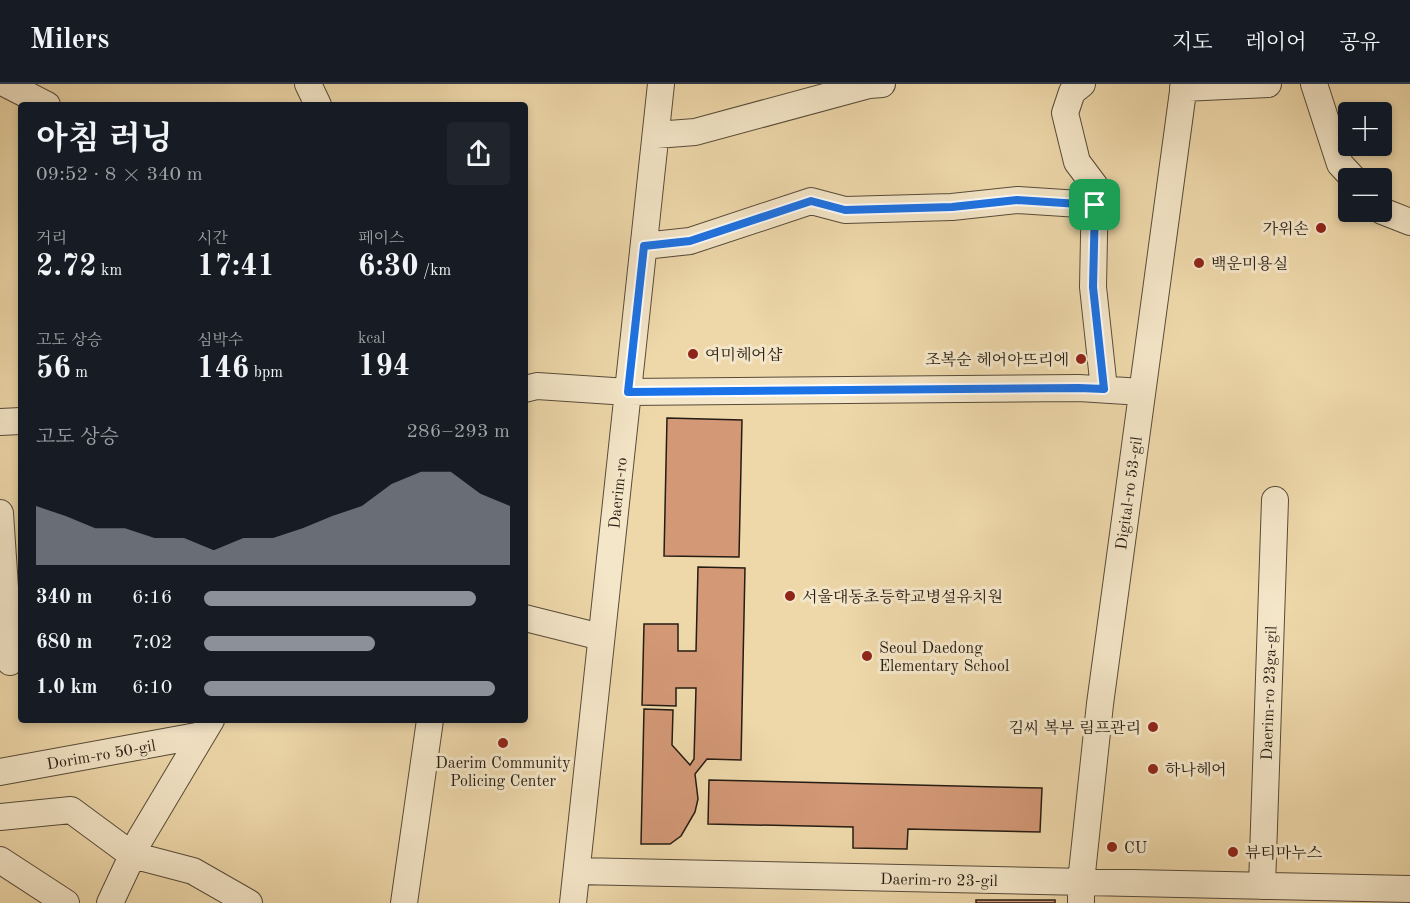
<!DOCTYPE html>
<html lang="ko">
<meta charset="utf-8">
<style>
:root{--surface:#171b24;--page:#20242c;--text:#f1f3f6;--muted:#9ea1a6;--line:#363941;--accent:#8c9099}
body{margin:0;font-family:"Old Standard TT","Noto Serif KR",serif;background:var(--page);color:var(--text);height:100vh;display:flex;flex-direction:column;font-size:22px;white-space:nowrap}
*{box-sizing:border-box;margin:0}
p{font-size:20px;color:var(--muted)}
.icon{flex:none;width:33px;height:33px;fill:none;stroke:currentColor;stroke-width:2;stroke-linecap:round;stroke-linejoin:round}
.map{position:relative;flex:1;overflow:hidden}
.side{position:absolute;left:18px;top:18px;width:510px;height:621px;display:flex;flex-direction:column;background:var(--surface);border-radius:6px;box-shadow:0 3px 9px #0003}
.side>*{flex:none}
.buttons{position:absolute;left:1338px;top:18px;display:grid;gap:12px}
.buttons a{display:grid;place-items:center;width:54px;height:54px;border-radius:6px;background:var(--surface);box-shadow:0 3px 9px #0003;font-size:30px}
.pin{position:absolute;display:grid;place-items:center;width:51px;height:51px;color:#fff;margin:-26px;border-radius:12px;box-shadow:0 3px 9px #0006}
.round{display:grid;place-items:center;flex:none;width:63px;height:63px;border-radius:6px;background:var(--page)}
.head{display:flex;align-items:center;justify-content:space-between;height:102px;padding:0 18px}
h1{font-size:33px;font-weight:700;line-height:45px}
.metrics{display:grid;grid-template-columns:repeat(3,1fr);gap:9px;height:102px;padding:6px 18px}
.metrics div{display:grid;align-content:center}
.metrics b{font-size:30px;font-weight:700}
.metrics small{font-size:16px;font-weight:400}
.metrics p{font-size:16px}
.chart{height:168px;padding:12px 18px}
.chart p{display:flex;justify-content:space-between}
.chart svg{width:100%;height:108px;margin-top:6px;fill:var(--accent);opacity:.7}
ul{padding:0 18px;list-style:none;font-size:20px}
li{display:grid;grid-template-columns:96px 72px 1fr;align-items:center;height:45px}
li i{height:15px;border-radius:8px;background:var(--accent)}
header{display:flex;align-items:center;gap:36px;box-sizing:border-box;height:84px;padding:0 30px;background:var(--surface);border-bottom:2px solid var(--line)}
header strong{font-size:28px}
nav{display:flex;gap:33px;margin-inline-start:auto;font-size:21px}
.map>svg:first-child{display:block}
</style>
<header>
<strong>Milers</strong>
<nav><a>지도</a><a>레이어</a><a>공유</a></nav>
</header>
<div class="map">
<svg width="1410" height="819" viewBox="0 0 1410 819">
<rect width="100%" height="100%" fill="#eed8aa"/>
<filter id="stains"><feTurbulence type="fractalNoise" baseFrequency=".00333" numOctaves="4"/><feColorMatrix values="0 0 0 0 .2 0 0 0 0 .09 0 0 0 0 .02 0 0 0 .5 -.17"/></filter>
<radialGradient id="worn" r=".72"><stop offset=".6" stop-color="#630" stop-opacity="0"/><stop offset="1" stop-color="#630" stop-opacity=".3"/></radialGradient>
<path fill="#d39876" stroke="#251c13" stroke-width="1.5" d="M667 334 742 336 739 473 664 472Z
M698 483 745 484 741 676 707 675 695 690 698 715 695 728 681 752 670 760H641L644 625 673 626 672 661 690 681 694 675 696 604H676V622L642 621 644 540H678V567H696Z
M709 696 1042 704 1040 748 908 745 907 765 853 764V743L708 740Z
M976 816H1055V819H976Z"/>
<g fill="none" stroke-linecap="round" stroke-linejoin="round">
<defs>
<path id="minor" d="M6 0 47 21
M308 0 318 21
M1082 0 1072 8 1065 29 1077 78 1095 102 1093 203 1104 305
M1314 0 1340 80 1353 94
M1183 4 1268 0
M656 51 695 48 869 1 882 0
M1382 127 1410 138
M644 162 690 157 811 117 845 126 952 123 1018 116 1095 121
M525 305 537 302 628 308 1079 304 1142 308
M0 338 21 337
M0 429 10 578
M525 534 601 553
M0 688 202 651
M0 733 71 726 132 771 193 787 249 819
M0 776 66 819
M577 787 1410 805
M1262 802 1275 416
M110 819 140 755 211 636
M404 819 430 636
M573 819 661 0
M1081 819V798L1100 620 1184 0"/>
</defs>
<use href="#minor" stroke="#574b39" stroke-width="28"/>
<use href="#minor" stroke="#f4e6c8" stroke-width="26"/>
</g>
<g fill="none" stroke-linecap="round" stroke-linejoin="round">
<defs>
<path id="route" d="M1017 116 1095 121 1093 203 1104 305 1079 304 628 308 644 162 690 157 811 117 845 126 952 123Z"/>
</defs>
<use href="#route" stroke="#fff" stroke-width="12"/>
<use href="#route" stroke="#1a73e8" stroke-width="8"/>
</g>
<g fill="#8f2418" stroke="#f4e6c8" stroke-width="2">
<circle cx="1321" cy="144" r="6"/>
<circle cx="1199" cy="179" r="6"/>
<circle cx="693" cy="270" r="6"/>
<circle cx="1081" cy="275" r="6"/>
<circle cx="790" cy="512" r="6"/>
<circle cx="867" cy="572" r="6"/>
<circle cx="1153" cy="643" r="6"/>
<circle cx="503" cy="659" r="6"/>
<circle cx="1153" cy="685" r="6"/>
<circle cx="1112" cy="763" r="6"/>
<circle cx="1233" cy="768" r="6"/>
</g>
<g text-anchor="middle" stroke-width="6" stroke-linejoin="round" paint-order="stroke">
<g font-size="16" fill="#251c13" stroke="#f4e6c8" text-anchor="start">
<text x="1309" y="150" text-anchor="end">가위손</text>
<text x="1211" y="185">백운미용실</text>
<text x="705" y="276">여미헤어샵</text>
<text x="1069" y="281" text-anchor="end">조복순 헤어아뜨리에</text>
<text x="802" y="518">서울대동초등학교병설유치원</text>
<text x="879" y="569">Seoul Daedong<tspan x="879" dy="18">Elementary School</tspan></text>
<text x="1141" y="649" text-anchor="end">김씨 복부 림프관리</text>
<text x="503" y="684" text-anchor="middle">Daerim Community<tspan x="503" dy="18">Policing Center</tspan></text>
<text x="1165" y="691">하나헤어</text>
<text x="1124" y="769">CU</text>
<text x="1245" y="774">뷰티마누스</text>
</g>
<g font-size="16" fill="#251c13" stroke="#f4e6c8">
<text transform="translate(617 409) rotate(-84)" y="6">Daerim-ro</text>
<text transform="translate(1128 409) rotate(-82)" y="6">Digital-ro 53-gil</text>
<text transform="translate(1268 609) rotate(-88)" y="6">Daerim-ro 23ga-gil</text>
<text transform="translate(101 670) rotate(-10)" y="6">Dorim-ro 50-gil</text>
<text transform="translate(939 795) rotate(1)" y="6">Daerim-ro 23-gil</text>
</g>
</g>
<rect width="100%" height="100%" filter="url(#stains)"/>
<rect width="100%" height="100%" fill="url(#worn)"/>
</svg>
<div class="buttons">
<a>+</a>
<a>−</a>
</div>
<div class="pin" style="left:1095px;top:121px;background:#1e9e55"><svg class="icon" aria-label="arrive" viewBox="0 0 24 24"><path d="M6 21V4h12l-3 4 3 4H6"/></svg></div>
<section class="side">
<div class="head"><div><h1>아침 러닝</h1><p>09:52 · 8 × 340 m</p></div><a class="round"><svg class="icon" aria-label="share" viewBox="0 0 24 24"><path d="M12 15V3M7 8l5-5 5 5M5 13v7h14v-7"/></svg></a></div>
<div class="metrics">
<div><p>거리</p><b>2.72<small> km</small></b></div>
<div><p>시간</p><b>17:41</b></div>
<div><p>페이스</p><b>6:30<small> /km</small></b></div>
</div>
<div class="metrics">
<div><p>고도 상승</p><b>56<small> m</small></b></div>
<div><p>심박수</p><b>146<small> bpm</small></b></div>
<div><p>kcal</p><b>194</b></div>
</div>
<div class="chart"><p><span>고도 상승</span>286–293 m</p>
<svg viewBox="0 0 160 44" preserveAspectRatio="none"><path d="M0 44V20L10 24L20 29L30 29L40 33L50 33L60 38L70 33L80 33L90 29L100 24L110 20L120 11L130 6L140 6L150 15L160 20V44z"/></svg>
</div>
<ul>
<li><b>340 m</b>6:16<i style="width:89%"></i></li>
<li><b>680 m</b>7:02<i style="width:56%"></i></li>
<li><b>1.0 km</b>6:10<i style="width:95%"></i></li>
</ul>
</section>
</div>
